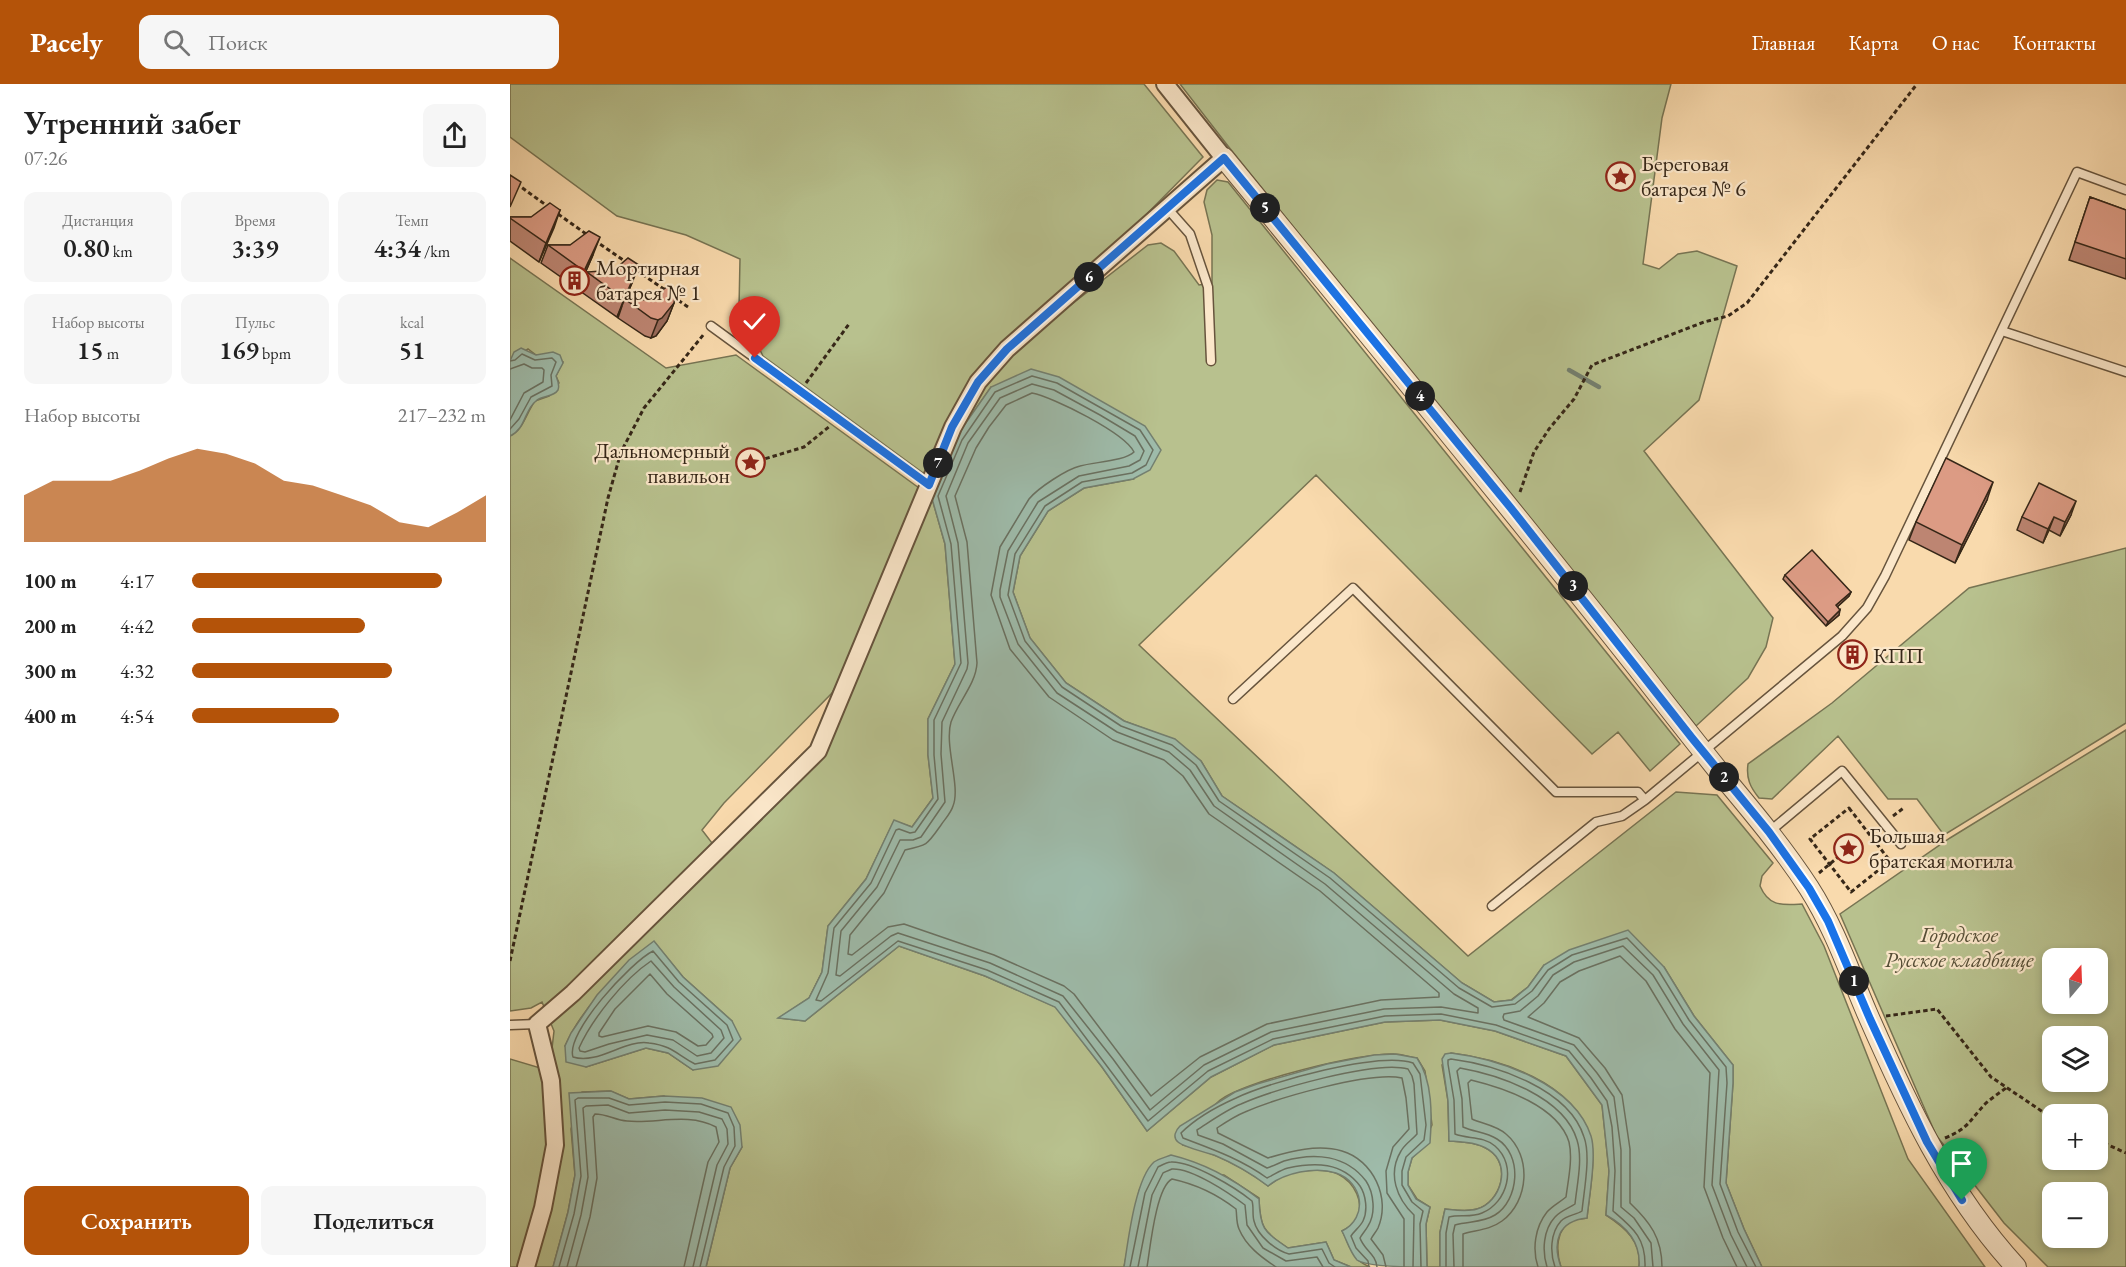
<!DOCTYPE html>
<html lang="ru">
<meta charset="utf-8">
<style>
:root{--surface:#fff;--page:#f6f6f6;--text:#222;--muted:#767676;--accent:#b45309}
body{margin:0;font-family:"EB Garamond",serif;background:var(--page);color:var(--text);height:100vh;display:flex;flex-direction:column;font-size:22px;white-space:nowrap}
*{box-sizing:border-box;margin:0}
p{font-size:20px;color:var(--muted)}
.icon{flex:none;width:33px;height:33px;fill:none;stroke:currentColor;stroke-width:2;stroke-linecap:round;stroke-linejoin:round}
.map{position:relative;flex:1;overflow:hidden}
.sheet{display:flex;flex-direction:column;background:var(--surface);width:510px}
.sheet>*{flex:none}
.needle{width:39px;rotate:19deg}
.controls{position:absolute;left:1532px;top:864px;display:grid;gap:12px}
.controls a{display:grid;place-items:center;width:66px;height:66px;border-radius:12px;background:var(--surface);box-shadow:0 3px 9px #0003;font-size:30px}
.pin{position:absolute;display:grid;place-items:center;width:51px;height:51px;color:#fff;margin:-62px -26px;border-radius:50% 50% 50% 0;rotate:-45deg;box-shadow:0 0 6px #0007}
.pin .icon{rotate:45deg}
.km{position:absolute;width:30px;height:30px;margin:-15px;border-radius:50%;background:#222;color:#fff;font-size:16px;line-height:30px;text-align:center}
.round{display:grid;place-items:center;flex:none;width:63px;height:63px;border-radius:12px;background:var(--page)}
.head{display:flex;align-items:center;justify-content:space-between;height:102px;padding:0 24px}
h1{font-size:33px;font-weight:600;line-height:45px}
.figures{display:grid;grid-template-columns:repeat(3,1fr);gap:9px;height:102px;padding:6px 24px}
.figures div{display:grid;align-content:center;border-radius:12px;background:var(--page);text-align:center}
.figures b{font-size:26px;font-weight:600}
.figures small{font-size:16px;font-weight:400}
.figures p{font-size:16px}
.chart{height:168px;padding:12px 24px}
.chart p{display:flex;justify-content:space-between}
.chart svg{width:100%;height:108px;margin-top:6px;fill:var(--accent);opacity:.7}
.action{display:flex;gap:12px;margin-top:auto;padding:12px 24px}
.action a{flex:1;height:69px;border-radius:12px;background:var(--accent);color:#fff;font-size:24px;font-weight:600;line-height:69px;text-align:center}
.action a+a{background:var(--page);color:var(--text)}
ul{padding:0 24px;list-style:none;font-size:20px}
li{display:grid;grid-template-columns:96px 72px 1fr;align-items:center;height:45px}
li i{height:15px;border-radius:8px;background:var(--accent)}
header{display:flex;align-items:center;gap:36px;box-sizing:border-box;height:84px;padding:0 30px;background:var(--accent);color:#fff}
header strong{font-size:28px}
nav{display:flex;gap:33px;margin-inline-start:auto;font-size:21px}
.search{width:420px;height:54px;background:var(--page);display:flex;align-items:center;gap:15px;box-sizing:border-box;padding:0 21px;border-radius:12px;color:var(--muted);font-size:22px}
main{display:flex;flex:1;min-height:0}
.map>svg:first-child{display:block}
</style>
<header>
<strong>Pacely</strong>
<div class="search"><svg class="icon" aria-label="search" viewBox="0 0 24 24"><circle cx="10" cy="10" r="6"/><path d="M15 15l6 6"/></svg>Поиск</div>
<nav><a>Главная</a><a>Карта</a><a>О нас</a><a>Контакты</a></nav>
</header>
<main>
<section class="sheet">
<div class="head"><div><h1>Утренний забег</h1><p>07:26</p></div><a class="round"><svg class="icon" aria-label="share" viewBox="0 0 24 24"><path d="M12 15V3M7 8l5-5 5 5M5 13v7h14v-7"/></svg></a></div>
<div class="figures">
<div><p>Дистанция</p><b>0.80<small> km</small></b></div>
<div><p>Время</p><b>3:39</b></div>
<div><p>Темп</p><b>4:34<small> /km</small></b></div>
</div>
<div class="figures">
<div><p>Набор высоты</p><b>15<small> m</small></b></div>
<div><p>Пульс</p><b>169<small> bpm</small></b></div>
<div><p>kcal</p><b>51</b></div>
</div>
<div class="chart"><p><span>Набор высоты</span>217–232 m</p>
<svg viewBox="0 0 160 44" preserveAspectRatio="none"><path d="M0 44V25L10 19L20 19L30 19L40 15L50 10L60 6L70 8L80 12L90 19L100 21L110 25L120 29L130 36L140 38L150 32L160 25V44z"/></svg>
</div>
<ul>
<li><b>100 m</b>4:17<i style="width:85%"></i></li>
<li><b>200 m</b>4:42<i style="width:59%"></i></li>
<li><b>300 m</b>4:32<i style="width:68%"></i></li>
<li><b>400 m</b>4:54<i style="width:50%"></i></li>
</ul>
<div class="action"><a>Сохранить</a><a>Поделиться</a></div>
</section>
<div class="map">
<svg width="1616" height="1183" viewBox="0 0 1616 1183">
<rect width="100%" height="100%" fill="#f9daad"/>
<filter id="stains"><feTurbulence type="fractalNoise" baseFrequency=".00333" numOctaves="4"/><feColorMatrix values="0 0 0 0 .2 0 0 0 0 .09 0 0 0 0 .02 0 0 0 .5 -.17"/></filter>
<radialGradient id="worn" r=".72"><stop offset=".6" stop-color="#630" stop-opacity="0"/><stop offset="1" stop-color="#630" stop-opacity=".3"/></radialGradient>
<path fill="#b8c18e" stroke="#777453" stroke-width="1.5" fill-rule="evenodd" d="M0 0H634L693 73 618 149 490 265 416 391 253 272 229 224 230 175 176 151 107 132 0 53Z
M670 0H1161L1152 34 1133 180 1149 185 1168 170 1187 167 1227 182 1189 316 1134 367 1263 534 1256 563 1238 594 1186 642 718 62Z
M707 96 718 98 1170 660 1140 687 1108 648 1082 670 806 391 629 561 958 872 1166 708 1207 711 1263 779 1252 792 1250 802C1259 823 1272 821 1292 820L1314 862 1398 1075 1475 1183H1252L1234 1145 1216 1099 1223 999V981L1184 932 1154 883 1034 881 1018 903 1001 916 984 918 952 899 824 789 712 712 691 677 665 656 614 637 556 599 520 554 503 508 510 472 538 427 574 404 623 395 481 303 446 353 471 301 500 268 638 161 651 159 664 167 689 201 702 199V151L694 118 697 106Z
M0 174 156 284 226 271 409 404 336 582 322 609 214 719 192 746 205 763 312 670 421 411 435 460 445 580 418 635V671L423 714 402 743 384 737 356 795 318 842 312 888 299 914 269 934 295 937 389 862 475 892 546 923 592 983 637 1047 701 993 764 961 875 938 930 936 985 947 1056 972 1092 1021 1099 1087 1096 1131C1116 1144 1132 1158 1129 1183H1051C1046 1168 1045 1144 1063 1136 1067 1135 1073 1135 1077 1134 1079 1113 1087 1071 1080 1052 1062 998 991 975 941 969L932 981 938 1017 939 1057C953 1058 967 1058 979 1066 1002 1081 991 1118 967 1125 957 1128 945 1126 935 1125L930 1148V1183H917L916 1140 920 1123 907 1115 898 1101V1088L902 1074 911 1065 922 1041 915 987 907 974C899 973 892 970 884 970 854 968 729 998 708 1018 695 1030 684 1047 673 1061 703 1068 734 1083 758 1102 764 1098 770 1092 778 1090 791 1086 816 1084 828 1090 844 1098 856 1119 846 1136 843 1142 837 1144 832 1147 841 1163 841 1175 860 1183H841L824 1176 816 1158 778 1164C753 1147 750 1144 749 1114L714 1091 637 1088 629 1107 614 1183H196L220 1084 232 1063 154 1012 119 1015 100 1007 72 1008 61 1045 65 1091 58 1128 43 1183H0V975L30 984 41 973 44 947 32 918 21 924 0 927V352C14 345 16 329 25 317L39 312 49 299 46 292 53 278 26 271 18 265 0 277ZM144 858 173 893 222 937 183 986 158 969 136 964 76 983 55 962C74 919 110 889 144 858Z
M1616 464V639L1434 751 1407 715H1378L1328 652 1262 715 1249 714C1240 703 1236 694 1238 680L1322 619 1459 504Z
M1616 646V1183H1538L1494 1139 1426 1051 1330 830 1440 754ZM1542 874H1587V920H1542ZM1542 952H1587V998H1542ZM1542 1030H1587V1076H1542ZM1542 1108H1587V1154H1542Z"/>
<path fill="#9ebbaa" stroke="#748070" stroke-width="1.5" d="M11 264 26 271 43 268 50 271 53 279 46 292C48 297 50 301 48 306 43 314 32 311 26 317 14 326 16 345 0 352V277L4 268Z
M521 285 549 293 635 342 651 366 640 386 623 395 574 404 538 427 510 472 503 508 520 554 556 599 614 637 665 655 691 677 712 712 824 789 952 899 984 918 1002 916 1018 903 1034 881 1059 866 1118 846 1154 883 1184 932 1223 981V999L1216 1099 1234 1145 1252 1183H1129C1131 1159 1116 1142 1096 1131L1099 1087 1092 1021 1056 972 985 947 930 936 875 938 764 961 701 993 637 1047 592 983 545 923 475 892 389 862 295 937 268 934 299 914 312 888 318 842 356 795 384 736 402 743 423 714 418 671V635L445 580 435 460 421 411 446 353 481 303Z
M144 857 173 893 222 937 231 955 208 982 183 986 158 969 136 964 76 983 56 978 55 962 61 949 87 911 119 876Z
M941 969C990 975 1064 1000 1081 1052 1087 1071 1079 1113 1077 1134 1048 1137 1042 1158 1051 1183H930V1148L935 1125C945 1126 957 1128 967 1125 991 1118 1002 1081 979 1066 967 1058 953 1058 939 1057L938 1017 932 975 935 970Z
M885 970 907 974C923 997 922 1032 920 1059L902 1074 898 1088V1101L906 1115 920 1123 916 1140 917 1183C901 1183 857 1183 847 1176 840 1168 837 1157 832 1147 859 1133 853 1098 826 1089 805 1082 774 1089 758 1102 742 1090 723 1079 704 1071 697 1069 672 1062 668 1058 662 1053 666 1046 670 1042L725 1008 747 1000 817 980 864 971Z
M101 1007 119 1015 154 1012 192 1014 221 1023 230 1041 232 1063 220 1084 196 1183H43L58 1128 65 1091 59 1009Z
M661 1071C694 1079 722 1094 749 1115 750 1144 753 1147 778 1164L816 1158 824 1176 841 1183H614C618 1158 625 1095 644 1078 648 1075 656 1073 661 1071Z"/>
<g fill="none" stroke-linecap="round" stroke-linejoin="round">
<path stroke="#6a7161" stroke-width="1.5" d="M0 277 5 276 12 270 25 276 42 274 46 278 41 291 42 302 21 313 9 335 0 345
M0 285 14 280 22 284H32L34 286 33 298 14 309 0 336
M522 300 544 306 590 331 625 352 634 367 630 376 619 382 569 392 528 418 498 467 490 506V513L508 560 547 609 607 648 659 668 680 686 704 722 815 800 944 910 968 924V929L931 923 874 925 761 948 694 981 640 1026 603 975 553 912 480 879 388 849 381 852 330 892 326 891 331 847 367 803 390 756H403L411 753 435 718 431 670 432 638 457 585 458 579 448 459 436 412 458 359 490 314Z
M522 309C543 313 615 349 624 368 615 377 584 378 570 382 557 385 528 404 519 415L490 463 481 511 500 565 539 613 603 656 654 676 673 692 699 730 810 807 929 909V913L871 916 757 940 690 973 641 1012 564 910 554 902 484 871 394 840 378 843 342 871 338 870 340 851 374 809 395 766C418 761 417 761 431 741 435 735 441 729 443 722 451 703 434 661 441 638 448 618 466 600 467 579L457 458 445 412 466 364 479 343 496 321Z
M143 867 169 898 217 941 223 956 205 976 185 980C166 970 163 962 139 959 115 955 88 981 63 973 55 949 121 878 143 867Z
M141 877 164 903 211 946 214 954 201 969 187 972 163 956 137 951 99 960 75 968 70 967 69 964C82 935 114 895 141 877Z
M140 890 157 910 202 950 203 953 196 961 188 962 166 948 138 942 92 953 89 952V949L105 925Z
M49 1183 64 1130 71 1092 65 1016 68 1014H99L119 1021 155 1018 191 1020 218 1029 224 1043 225 1062 214 1083 190 1183
M57 1183 71 1131 78 1093 73 1024 76 1022 98 1021 119 1029 155 1026 189 1028 212 1035 217 1045 218 1060 207 1081 183 1183
M66 1183 80 1133 87 1094 83 1033 85 1030C97 1030 105 1036 117 1037 146 1040 178 1028 206 1043L209 1058 198 1078 174 1183
M620 1183 635 1109 648 1083C652 1081 657 1078 661 1078 682 1077 726 1104 742 1117 744 1123 742 1130 744 1137 747 1151 766 1167 779 1170L812 1165 819 1179 825 1183
M628 1183 642 1111 653 1089C654 1088 660 1086 662 1085 682 1084 719 1109 735 1121L737 1141 753 1164 776 1177 807 1173 813 1183
M637 1183C640 1165 646 1103 662 1095 685 1100 708 1111 726 1125 727 1131 726 1138 729 1145 736 1162 751 1173 766 1183
M859 1183 858 1177 846 1164 841 1152C844 1147 850 1143 853 1137 858 1127 856 1111 850 1102 832 1078 805 1078 778 1084 770 1086 764 1091 757 1094 731 1075 702 1065 673 1054L671 1049C685 1035 708 1022 726 1014 759 998 870 967 903 979L910 990 916 1041 914 1056 896 1073 892 1087V1101L902 1118 913 1127 910 1140 911 1183
M867 1183C866 1170 854 1166 850 1154 852 1150 856 1146 858 1142 866 1130 864 1109 856 1097 836 1071 805 1068 774 1077 769 1079 763 1082 757 1084L713 1060 688 1051 687 1046C701 1037 716 1026 731 1020 763 1006 865 976 898 985L902 992 904 1000 907 1050C902 1056 895 1060 891 1067 877 1090 887 1115 904 1131L903 1183
M876 1183 873 1171 861 1155C863 1151 866 1148 868 1144 881 1114 863 1076 832 1067 808 1060 781 1067 758 1074L708 1049 707 1044C716 1038 725 1032 735 1028 767 1014 860 987 892 994L896 1014 899 1045 883 1063 876 1087 877 1109 894 1135V1183
M936 1183V1149L939 1133C949 1130 961 1134 972 1129 997 1119 1008 1082 985 1062 974 1052 957 1055 945 1050L944 1016 938 980V976L941 975C987 981 1059 1005 1074 1053 1081 1072 1074 1106 1072 1127 1066 1131 1057 1131 1051 1137 1040 1149 1040 1169 1045 1183
M944 1183 943 1150 945 1141C959 1137 972 1139 985 1131 1009 1116 1013 1071 987 1055 976 1048 964 1048 953 1043L952 1015 947 987 950 984C990 991 1054 1013 1067 1056 1073 1075 1067 1100 1065 1120 1059 1124 1050 1127 1045 1133 1033 1146 1032 1167 1037 1183
M953 1183V1150C966 1146 980 1146 992 1137 1019 1117 1022 1072 996 1050 986 1041 973 1040 962 1035L958 999 961 996C994 1004 1048 1022 1059 1058 1063 1075 1058 1097 1056 1113 1050 1118 1042 1122 1037 1128 1025 1143 1022 1165 1028 1183
M1135 1183C1136 1154 1123 1144 1103 1127L1105 1087 1102 1043 1097 1017 1081 994 1059 967 986 941 931 930 875 932 763 955 698 987 638 1037 549 918 477 886 388 857 311 917 306 916 318 889 324 844 361 799 386 746 389 745 400 749 405 748 428 715 424 671V636L451 579 441 460 428 412 452 356 485 308 522 292 547 299 630 346 643 366 636 381 622 389 572 398 535 422 505 470 498 511 515 557 552 603 611 642 662 661 686 681 709 717 820 794 949 904 982 923 1005 920 1022 907 1038 886 1062 871 1117 854 1149 887 1179 936 1216 983 1217 999 1210 1100 1228 1148 1246 1183
M1143 1183 1141 1159 1124 1134 1111 1123V1066L1104 1013 1087 989 1064 961 994 936 993 933 994 930 1010 927 1028 912 1043 891 1064 878 1113 862 1143 891 1173 940 1209 986 1202 1101 1221 1151 1237 1183
M1152 1183C1152 1154 1140 1138 1120 1119V1065L1112 1011 1095 984 1069 954 1018 933 1034 919 1050 898 1069 887 1110 872 1136 897 1165 945 1200 989 1194 1103 1213 1154 1227 1183"/>
<path stroke="#748070" stroke-width="4.5" d="M1059 286 1089 303"/>
<defs>
<path id="service" d="M657 124 680 150 698 203 701 277
M201 242 419 401
M1492 247 1616 288
M723 615 843 504 1046 708H1128L1135 716 1332 552 1357 524 1375 492 1567 88 1616 106
M1259 748 1332 687 1391 760
M982 822 1086 738 1112 732 1135 716
M0 941 27 940"/>
<path id="minor" d="M16 1183 33 1124 45 1061 41 997 27 940 63 909 308 667 443 343 468 298 497 265 714 74 655 0"/>
<path id="tertiary" d="M714 74C852 243 991 411 1126 582 1154 618 1182 654 1211 690 1242 727 1273 764 1299 804 1324 843 1339 887 1357 929 1397 1020 1438 1109 1506 1183"/>
</defs>
<use href="#service" stroke="#67543d" stroke-width="11"/>
<use href="#minor" stroke="#67543d" stroke-width="20"/>
<use href="#tertiary" stroke="#67543d" stroke-width="22"/>
<path stroke="#362718" stroke-width="3" stroke-dasharray="4.5 3" stroke-linecap="butt" d="M0 95 40 124
M48 130 79 152
M84 156 116 178
M126 186 155 206
M162 212 178 223
M296 299 339 240
M241 379 294 363 320 342
M1010 408 1024 368 1039 345 1064 315 1082 281 1194 238 1218 232 1237 219 1407 0
M1339 724 1380 777 1341 808 1300 755Z
M1383 732 1395 723
M1340 753 1350 765 1338 775 1328 763Z
M1309 789 1333 769
M0 877 98 414 111 368 134 324 194 250
M1376 932 1427 925 1481 993 1542 1034
M1435 1054C1459 1044 1459 1037 1476 1019 1482 1014 1489 1009 1496 1004
M1587 1056 1616 1069"/>
<use href="#service" stroke="#fbe7ca" stroke-width="8"/>
<use href="#minor" stroke="#fbe7ca" stroke-width="16"/>
<use href="#tertiary" stroke="#fbe7ca" stroke-width="20"/>
</g>
<path fill="#bd8572" stroke="#362718" stroke-width="1.5" d="M1580 113 1616 126V195L1559 176Z
M50 126 29 178 0 157V133H21Z
M38 161H60L83 171 68 205 31 179Z
M77 188 122 199 115 215 164 219 157 237 146 252 141 254 135 252 108 234 112 222 107 233 70 207Z
M1477 416 1445 479 1399 456 1406 438Z
M1561 431 1550 452 1539 446 1533 459 1507 446 1512 433Z
M1275 491 1341 508 1339 512 1327 523 1329 531 1316 542 1273 495Z"/>
<path fill="#9a6c5c" stroke="#362718" stroke-width="1.5" d="M50 126 44 144 29 178 36 159Z
M90 153 83 171 68 205 74 187Z
M129 181 122 199 107 233 114 215Z
M164 219 157 237 146 252 141 254 148 236Z
M1483 398 1477 416 1445 479 1452 461Z
M1566 417 1561 431 1550 452 1555 438Z
M1544 433 1539 446 1533 459 1538 445Z
M1341 508 1339 512 1324 526 1326 521Z
M1330 526 1329 531 1316 542 1318 538Z"/>
<path fill="#dc9b84" stroke="#362718" stroke-width="1.5" d="M0 91 11 98 0 123Z
M1580 113 1616 126V175L1565 158Z
M40 119 50 126 36 159 0 134V133H21Z
M79 147 90 153 74 187 38 161H60Z
M118 174 129 181 114 215 77 188 104 186Z
M158 202 166 208 164 219 152 234 148 236 141 234 115 215 139 216Z
M1436 374 1483 398 1452 461 1406 438Z
M1529 399 1566 417 1555 438 1544 433 1538 445 1512 433Z
M1302 466 1341 508 1326 521 1330 526 1318 538 1275 491Z"/>
<g fill="none" stroke-linecap="round" stroke-linejoin="round">
<defs>
<path id="route" d="M245 274 419 401 442 343 468 298 497 265 714 74 1000 423 1182 654 1259 748 1299 804 1318 837 1360 935 1417 1058 1452 1116"/>
</defs>
<use href="#route" stroke="#fff" stroke-width="12"/>
<use href="#route" stroke="#1a73e8" stroke-width="8"/>
</g>
<defs>
<symbol id="sight-ring" viewBox="-11 -11 22 22"><circle r="9.5" fill="#fbe7ca" stroke="#8f2418" stroke-width="1.5"/><path d="M0-6L1.8-2.2L6-1.7L2.9 1.2L3.7 5.4L0 3.3L-3.7 5.4L-2.9 1.2L-6-1.7L-1.8-2.2Z" fill="#8f2418"/></symbol>
<symbol id="building-ring" viewBox="-11 -11 22 22"><circle r="9.5" fill="#fbe7ca" stroke="#8f2418" stroke-width="1.5"/><path d="M-4-6H4V6H1V3H-1V6H-4ZM-2.5-4.3h1.7v1.8h-1.7ZM.8-4.3h1.7v1.8H.8ZM-2.5-1h1.7V.8h-1.7ZM.8-1h1.7V.8H.8Z" fill="#8f2418"/></symbol>
</defs>
<g fill-rule="evenodd">
<use href="#sight-ring" x="1094" y="76" width="33" height="33"/>
<use href="#building-ring" x="48" y="180" width="33" height="33"/>
<use href="#sight-ring" x="224" y="362" width="33" height="33"/>
<use href="#building-ring" x="1326" y="554" width="33" height="33"/>
<use href="#sight-ring" x="1322" y="748" width="33" height="33"/>
</g>
<g text-anchor="middle" stroke-width="4.5" stroke-linejoin="round" paint-order="stroke">
<g font-size="22" fill="#362718" stroke="#fbe7ca" text-anchor="start">
<text x="1131" y="87">Береговая<tspan x="1131" dy="25">батарея № 6</tspan></text>
<text x="86" y="191">Мортирная<tspan x="86" dy="25">батарея № 1</tspan></text>
<text x="220" y="374" text-anchor="end">Дальномерный<tspan x="220" dy="25">павильон</tspan></text>
<text x="1363" y="579">КПП</text>
<text x="1359" y="759">Большая<tspan x="1359" dy="25">братская могила</tspan></text>
</g>
<g font-size="22" font-style="italic" fill="#564e36" stroke="#fbe7ca">
<text x="1449" y="858">Городское<tspan x="1449" dy="25">Русское кладбище</tspan></text>
</g>
</g>
<rect width="100%" height="100%" filter="url(#stains)"/>
<rect width="100%" height="100%" fill="url(#worn)"/>
</svg>
<div class="controls">
<a><svg class="needle" viewBox="-14 -14 28 28"><path d="M0-13l5 13h-10z" fill="#e53935"/><path d="M0 13l5-13h-10z" fill="#767676"/></svg></a>
<a><svg class="icon" aria-label="layers" viewBox="0 0 24 24"><path d="M12 4l9 5-9 5-9-5zM3 14l9 5 9-5"/></svg></a>
<a>+</a>
<a>−</a>
</div>
<div class="pin" style="left:1452px;top:1116px;background:#1e9e55"><svg class="icon" aria-label="arrive" viewBox="0 0 24 24"><path d="M6 21V4h12l-3 4 3 4H6"/></svg></div>
<div class="pin" style="left:245px;top:274px;background:#d93025"><svg class="icon" aria-label="check" viewBox="0 0 24 24"><path d="M5 12l5 5 9-10"/></svg></div>
<b class="km" style="left:1344px;top:897px">1</b>
<b class="km" style="left:1214px;top:693px">2</b>
<b class="km" style="left:1063px;top:502px">3</b>
<b class="km" style="left:910px;top:312px">4</b>
<b class="km" style="left:755px;top:124px">5</b>
<b class="km" style="left:579px;top:193px">6</b>
<b class="km" style="left:428px;top:379px">7</b>
</div>
</main>
